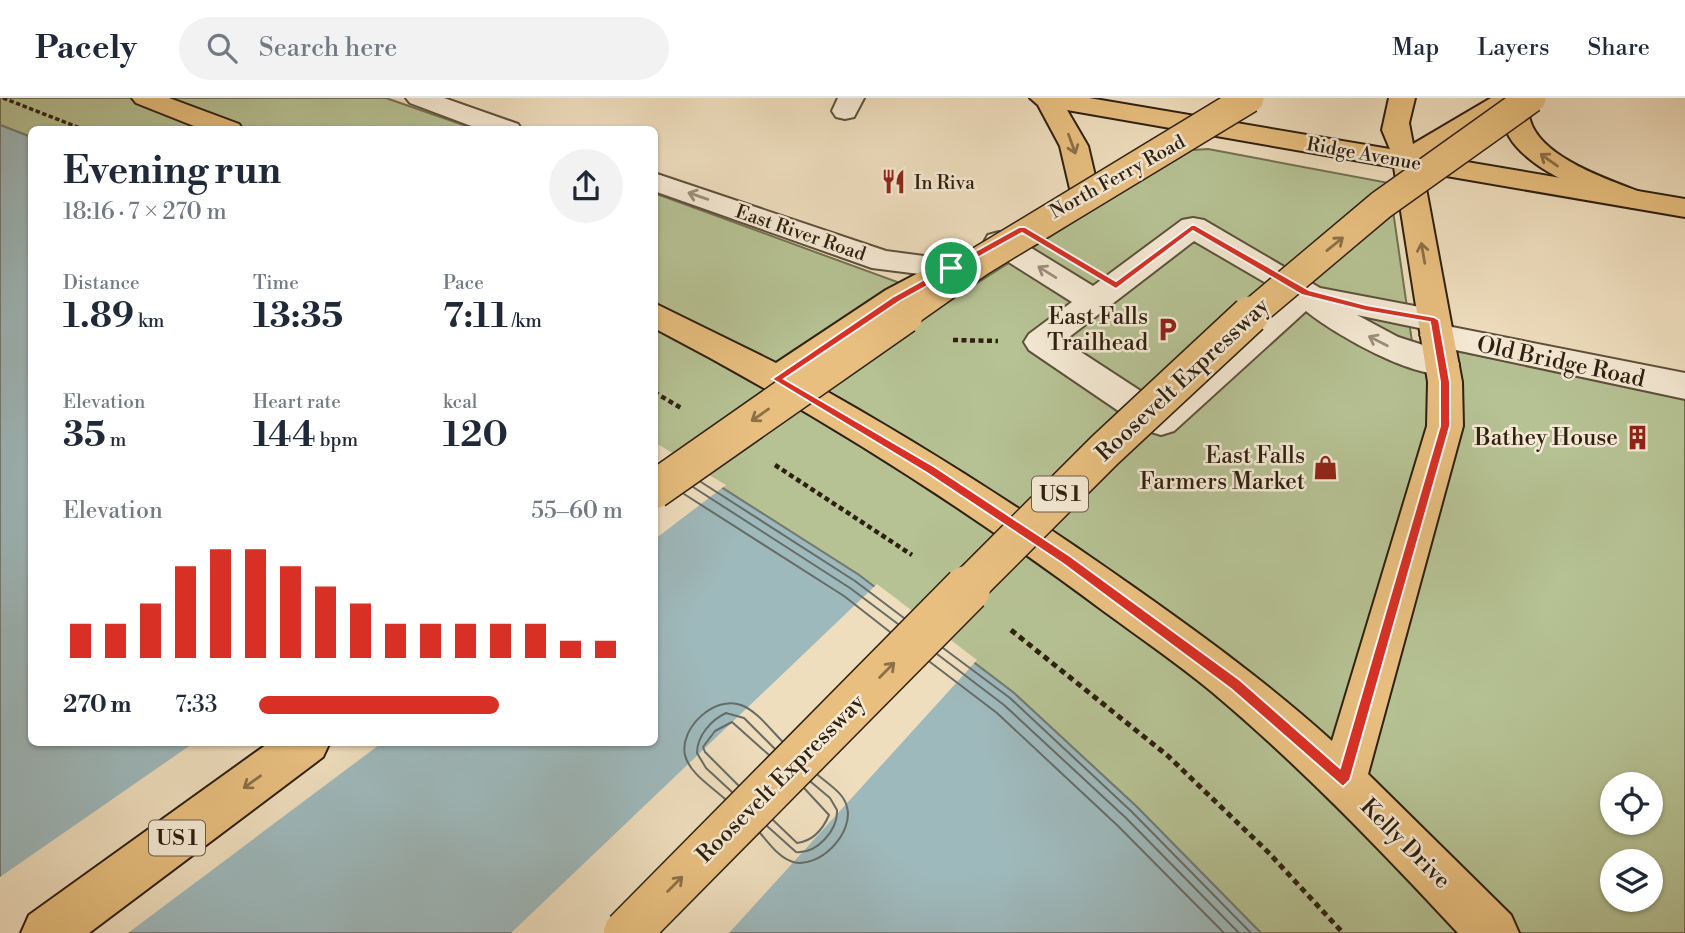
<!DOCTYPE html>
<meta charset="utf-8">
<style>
:root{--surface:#fff;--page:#f2f2f3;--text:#1f2937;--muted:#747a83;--line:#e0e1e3;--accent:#d93025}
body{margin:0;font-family:"Libre Bodoni",serif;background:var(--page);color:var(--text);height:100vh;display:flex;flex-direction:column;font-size:26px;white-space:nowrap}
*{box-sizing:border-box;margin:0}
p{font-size:23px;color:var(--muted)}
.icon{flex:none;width:38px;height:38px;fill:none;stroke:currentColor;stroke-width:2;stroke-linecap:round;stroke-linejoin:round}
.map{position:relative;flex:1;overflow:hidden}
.drawer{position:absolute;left:28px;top:28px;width:630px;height:620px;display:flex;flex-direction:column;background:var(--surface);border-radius:10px;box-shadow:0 2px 5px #0004}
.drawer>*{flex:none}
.controls{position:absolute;left:1600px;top:674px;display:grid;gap:14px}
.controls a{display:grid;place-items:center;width:63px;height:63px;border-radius:50%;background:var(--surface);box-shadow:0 2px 5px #0004;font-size:35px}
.pin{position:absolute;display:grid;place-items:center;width:60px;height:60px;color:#fff;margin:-30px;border:4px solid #fff;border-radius:50%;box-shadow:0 2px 7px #0007}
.round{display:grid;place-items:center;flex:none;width:74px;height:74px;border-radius:37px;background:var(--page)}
.head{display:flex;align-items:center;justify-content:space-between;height:119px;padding:0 35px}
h1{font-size:38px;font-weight:700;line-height:52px}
.figures{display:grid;grid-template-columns:repeat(3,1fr);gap:10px;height:119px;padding:7px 35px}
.figures div{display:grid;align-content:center}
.figures b{font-size:35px;font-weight:700}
.figures small{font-size:19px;font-weight:400}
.figures p{font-size:19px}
.chart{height:196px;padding:14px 35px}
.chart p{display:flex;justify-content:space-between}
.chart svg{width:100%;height:126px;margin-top:7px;stroke:var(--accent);stroke-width:6}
ul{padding:0 35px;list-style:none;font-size:23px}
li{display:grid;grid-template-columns:112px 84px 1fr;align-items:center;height:52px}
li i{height:18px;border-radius:9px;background:var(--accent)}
header{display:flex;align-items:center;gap:42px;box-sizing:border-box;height:98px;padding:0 35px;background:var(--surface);border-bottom:2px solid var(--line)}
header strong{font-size:33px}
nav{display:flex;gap:38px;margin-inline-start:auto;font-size:24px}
.search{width:490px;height:63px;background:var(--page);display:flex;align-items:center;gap:18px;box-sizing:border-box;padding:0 24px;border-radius:38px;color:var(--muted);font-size:26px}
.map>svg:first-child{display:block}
</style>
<header>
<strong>Pacely</strong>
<div class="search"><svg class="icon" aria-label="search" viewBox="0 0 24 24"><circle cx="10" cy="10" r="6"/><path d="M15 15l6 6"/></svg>Search here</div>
<nav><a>Map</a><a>Layers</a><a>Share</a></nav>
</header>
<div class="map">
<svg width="1685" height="835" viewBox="0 0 1685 835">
<rect width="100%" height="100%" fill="#efdebe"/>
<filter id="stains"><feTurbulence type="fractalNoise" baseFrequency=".00286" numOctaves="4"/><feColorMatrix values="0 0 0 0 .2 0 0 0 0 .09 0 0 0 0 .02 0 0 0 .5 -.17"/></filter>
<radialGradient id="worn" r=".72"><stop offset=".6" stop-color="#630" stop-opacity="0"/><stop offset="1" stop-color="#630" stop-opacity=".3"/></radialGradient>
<path fill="#b6c294" stroke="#727152" stroke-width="2" fill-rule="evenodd" d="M0 0H386L475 31 32 32 31 39 0 27Z
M1208 51 1389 85 1412 244 1685 300V835H1261L1137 709 1014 595 859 477 655 347 654 95 949 203 1114 98 1192 52ZM1612 686H1650V724H1612ZM1612 763H1650V802H1612Z"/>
<path fill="#9eb9bc" stroke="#717c77" stroke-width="2" fill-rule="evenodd" d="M0 27 31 39 32 644H654L655 347 859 477 1014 595 1137 709 1261 835H28L0 784ZM730 630 823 718 801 740 710 649Z"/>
<path fill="#efdebe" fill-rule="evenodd" d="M654 344 726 387 655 441Z
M877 486 977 562 729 835H511ZM730 635 818 717 802 735 715 649Z
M195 644H383L128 835H24L0 788V779Z"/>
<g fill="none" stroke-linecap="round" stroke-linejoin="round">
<path stroke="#666c66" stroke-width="2" d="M701 384 855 483 904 520
M693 389 850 490 898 526
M684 396 844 498 890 534
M943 550 1010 600 1132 714 1251 835
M937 556 1004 607 1126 720 1239 835
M930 564 997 615 1118 728 1224 835
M738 687 705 654 703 649 715 633 732 624 769 657
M732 694 706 670 697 655C697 638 711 622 726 615L744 620 775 651
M725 701C712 689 689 675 685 657 679 630 715 597 741 607 757 613 770 631 782 643
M773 722 797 745C813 743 823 731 829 717L804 690
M767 728 796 754C817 756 838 732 837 712L830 700 811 684
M760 735C769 745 779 760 793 764 819 771 854 736 847 709 844 695 828 686 818 677"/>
<defs>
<path id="minor" d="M406 0H444L518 26 522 32H482L410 5Z
M838 0H864L854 19 845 21 836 19 832 13Z
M654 75 886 153 962 163 966 170 962 177 951 180 872 170 654 93Z
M1193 120 1204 122 1320 190 1446 214 1450 222 1447 228 1685 275V301L1437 248 1425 245 1420 237 1424 231 1357 217 1398 239 1454 257 1459 266 1454 275C1419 285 1334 236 1306 213L1174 333 1161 337 1148 333 1029 252 1024 244 1029 236 1072 204 988 151 984 144 988 137 999 134 1010 137 1093 188 1182 122ZM1194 143 1285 196 1159 305 1064 243Z"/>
<path id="major" d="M132 0H169L239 26 243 32H204L136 5Z
M1030 0H1089L1685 101V119L1423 74 1462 284 1463 328 1368 676 1511 817 1519 835H1458C1380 751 1300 668 1212 594 1177 565 1139 539 1102 512 960 406 811 312 654 230V205L776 265 886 192 958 154 969 151 980 154 984 161 980 168 908 208 803 280C918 344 1028 414 1135 490 1203 538 1269 586 1332 643L1427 328 1428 284 1394 69 1067 12 1088 48 1099 95 1095 101 1085 104 1075 101 1071 95 1060 48 1038 7Z"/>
<path id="highway" d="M1389 0H1415L1409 25 1413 46 1491 0H1531C1530 7 1528 15 1530 22 1541 60 1609 82 1643 95L1647 101 1643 107 1633 110 1623 107C1587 94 1501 63 1503 15L1417 68 1407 70 1397 68 1382 32Z
M270 644H330L323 659 89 835H21L29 817Z"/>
</defs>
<use href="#minor" stroke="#5e503c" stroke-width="4"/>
<use href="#major" stroke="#2e2010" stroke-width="4"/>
<use href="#highway" stroke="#2e2010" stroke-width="4"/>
<path stroke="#2e2010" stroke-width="3.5" stroke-dasharray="4.5 2.5" stroke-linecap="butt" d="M3 0 85 32"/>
<path stroke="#2e2010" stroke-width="4.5" stroke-dasharray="5 3.5" stroke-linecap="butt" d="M953 242 998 243
M654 294 681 310
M775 367 912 457"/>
<path stroke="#2e2010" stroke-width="5" stroke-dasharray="6 4.5" stroke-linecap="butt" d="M1011 532 1168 658 1268 754 1343 835"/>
<use href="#minor" fill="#f5ead5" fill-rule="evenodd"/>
<use href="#major" fill="#e8bf7f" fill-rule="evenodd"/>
<use href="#highway" fill="#e8bf7f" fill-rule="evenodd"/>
<defs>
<path id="highway-bridge-far2" d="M901 219 982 162 1249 0
M1248 219 1381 107 1531 0"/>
<path id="highway-bridge-far1" d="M654 392 904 217
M965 492 1105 352 1250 217"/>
<path id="highway-bridge" d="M627 835 967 491"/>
</defs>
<use href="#highway-bridge-far2" stroke="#2e2010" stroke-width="32" stroke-linecap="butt"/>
<use href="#highway-bridge-far1" stroke="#2e2010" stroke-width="40" stroke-linecap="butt"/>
<use href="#highway-bridge" stroke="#2e2010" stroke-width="49" stroke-linecap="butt"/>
<use href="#highway-bridge-far2" stroke="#e8bf7f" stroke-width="29"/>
<use href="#highway-bridge-far1" stroke="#e8bf7f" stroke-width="37"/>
<use href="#highway-bridge" stroke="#e8bf7f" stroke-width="46"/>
</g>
<defs><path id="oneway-shaft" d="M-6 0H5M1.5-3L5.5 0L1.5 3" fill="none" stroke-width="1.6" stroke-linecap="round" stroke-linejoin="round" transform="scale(1.75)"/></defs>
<g stroke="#8b7048">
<use href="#oneway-shaft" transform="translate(1072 46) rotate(70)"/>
<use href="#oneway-shaft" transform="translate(1549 62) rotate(-145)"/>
<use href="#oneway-shaft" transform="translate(1335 146) rotate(-39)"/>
<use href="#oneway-shaft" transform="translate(1423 155) rotate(-100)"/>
<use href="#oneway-shaft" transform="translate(760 317) rotate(145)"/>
<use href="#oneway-shaft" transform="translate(887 572) rotate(-45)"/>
<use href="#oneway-shaft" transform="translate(252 684) rotate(144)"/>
<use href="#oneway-shaft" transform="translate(675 786) rotate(-45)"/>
</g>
<g stroke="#9b8f7c">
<use href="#oneway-shaft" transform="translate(698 98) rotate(-161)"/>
<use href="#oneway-shaft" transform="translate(1047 174) rotate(-148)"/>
<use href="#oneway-shaft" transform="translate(1378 243) rotate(-153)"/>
</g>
<path fill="#d93025" stroke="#fff" stroke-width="2" fill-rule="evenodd" d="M1193 126 1309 192 1366 207 1434 219 1439 222 1450 284V328L1350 682 1343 689 1231 591 1062 465 927 375 772 281 894 198 1019 129H1025L1116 183ZM1193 133 1302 197 1366 213 1430 224 1440 284V328L1340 670 1240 582 1070 458 935 369 784 281 900 203 1022 135 1116 191Z"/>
<defs>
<symbol id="restaurant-bare" viewBox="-9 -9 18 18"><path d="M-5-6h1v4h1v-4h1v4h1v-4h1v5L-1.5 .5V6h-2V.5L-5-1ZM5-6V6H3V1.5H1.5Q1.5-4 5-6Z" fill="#8f2418" stroke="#f5ead5" stroke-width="2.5" paint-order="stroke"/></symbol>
<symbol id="parking-bare" viewBox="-9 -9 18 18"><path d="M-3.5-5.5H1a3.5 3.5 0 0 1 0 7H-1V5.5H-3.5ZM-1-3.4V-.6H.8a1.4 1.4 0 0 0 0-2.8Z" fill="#8f2418" stroke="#f5ead5" stroke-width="2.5" paint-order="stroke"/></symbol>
<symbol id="building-bare" viewBox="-9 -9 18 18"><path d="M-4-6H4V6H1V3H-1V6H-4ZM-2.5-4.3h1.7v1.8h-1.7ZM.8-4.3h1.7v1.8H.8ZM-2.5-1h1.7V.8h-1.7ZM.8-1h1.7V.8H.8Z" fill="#8f2418" stroke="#f5ead5" stroke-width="2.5" paint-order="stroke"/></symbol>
<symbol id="shop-bare" viewBox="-9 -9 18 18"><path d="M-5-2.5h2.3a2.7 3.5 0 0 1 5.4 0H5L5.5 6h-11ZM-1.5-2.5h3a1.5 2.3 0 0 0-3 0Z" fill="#8f2418" stroke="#f5ead5" stroke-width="2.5" paint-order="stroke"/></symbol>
</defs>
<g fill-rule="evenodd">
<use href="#restaurant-bare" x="876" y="66" width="35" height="35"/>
<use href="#parking-bare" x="1150" y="214" width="35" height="35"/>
<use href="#building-bare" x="1620" y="322" width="35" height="35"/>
<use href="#shop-bare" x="1308" y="352" width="35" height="35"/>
</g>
<g text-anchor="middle" stroke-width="5" stroke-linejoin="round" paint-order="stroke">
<g font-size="19" fill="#2e2010" stroke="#f5ead5">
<text transform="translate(1364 55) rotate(10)" y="7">Ridge Avenue</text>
<text transform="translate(1117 78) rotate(-29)" y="7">North Ferry Road</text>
<text transform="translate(801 134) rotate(19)" y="7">East River Road</text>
</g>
<g font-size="19" fill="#2e2010" stroke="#f5ead5" text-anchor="start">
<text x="914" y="91">In Riva</text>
</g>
<g fill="#f5ead5" stroke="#6a5d4b" stroke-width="2">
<rect x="1032" y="378.5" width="56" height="35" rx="5"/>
<rect x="149" y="722.5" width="56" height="35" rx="5"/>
</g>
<g font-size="21" font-weight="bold" fill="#2e2010">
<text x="1060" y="403">US 1</text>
<text x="177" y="747">US 1</text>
</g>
<g font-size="23" fill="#2e2010" stroke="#f5ead5" text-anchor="end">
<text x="1148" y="226">East Falls<tspan x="1148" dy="26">Trailhead</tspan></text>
<text x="1618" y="347">Bathey House</text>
<text x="1305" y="365">East Falls<tspan x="1305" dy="26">Farmers Market</tspan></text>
</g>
<g font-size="23" fill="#2e2010" stroke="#f5ead5">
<text transform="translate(1561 263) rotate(12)" y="8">Old Bridge Road</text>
<text transform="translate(1182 281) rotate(-43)" y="8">Roosevelt Expressway</text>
<text transform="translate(780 680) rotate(-45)" y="8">Roosevelt Expressway</text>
<text transform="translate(1406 745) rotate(45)" y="8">Kelly Drive</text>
</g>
</g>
<rect width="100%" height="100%" filter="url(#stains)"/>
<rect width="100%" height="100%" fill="url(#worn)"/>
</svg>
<div class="controls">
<a><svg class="icon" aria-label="locate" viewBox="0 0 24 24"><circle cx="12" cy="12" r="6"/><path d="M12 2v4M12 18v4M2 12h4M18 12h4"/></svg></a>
<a><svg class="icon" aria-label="layers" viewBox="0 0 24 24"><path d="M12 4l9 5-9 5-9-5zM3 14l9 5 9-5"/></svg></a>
</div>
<div class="pin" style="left:951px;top:170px;background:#1e9e55"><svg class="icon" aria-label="arrive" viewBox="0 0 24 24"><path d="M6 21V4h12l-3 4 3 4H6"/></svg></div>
<section class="drawer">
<div class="head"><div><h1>Evening run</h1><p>18:16 · 7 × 270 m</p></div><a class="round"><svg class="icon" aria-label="share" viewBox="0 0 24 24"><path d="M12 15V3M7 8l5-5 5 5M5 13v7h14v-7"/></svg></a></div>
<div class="figures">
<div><p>Distance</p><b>1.89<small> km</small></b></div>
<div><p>Time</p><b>13:35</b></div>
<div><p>Pace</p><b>7:11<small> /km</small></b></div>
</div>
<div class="figures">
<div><p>Elevation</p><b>35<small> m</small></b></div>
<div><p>Heart rate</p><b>144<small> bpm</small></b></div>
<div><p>kcal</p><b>120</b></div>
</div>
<div class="chart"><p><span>Elevation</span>55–60 m</p>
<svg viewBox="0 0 160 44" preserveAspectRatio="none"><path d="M5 44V32M15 44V32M25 44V25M35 44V12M45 44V6M55 44V6M65 44V12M75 44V19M85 44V25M95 44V32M105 44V32M115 44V32M125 44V32M135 44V32M145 44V38M155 44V38"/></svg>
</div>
<ul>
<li><b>270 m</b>7:33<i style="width:66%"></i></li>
</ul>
</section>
</div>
